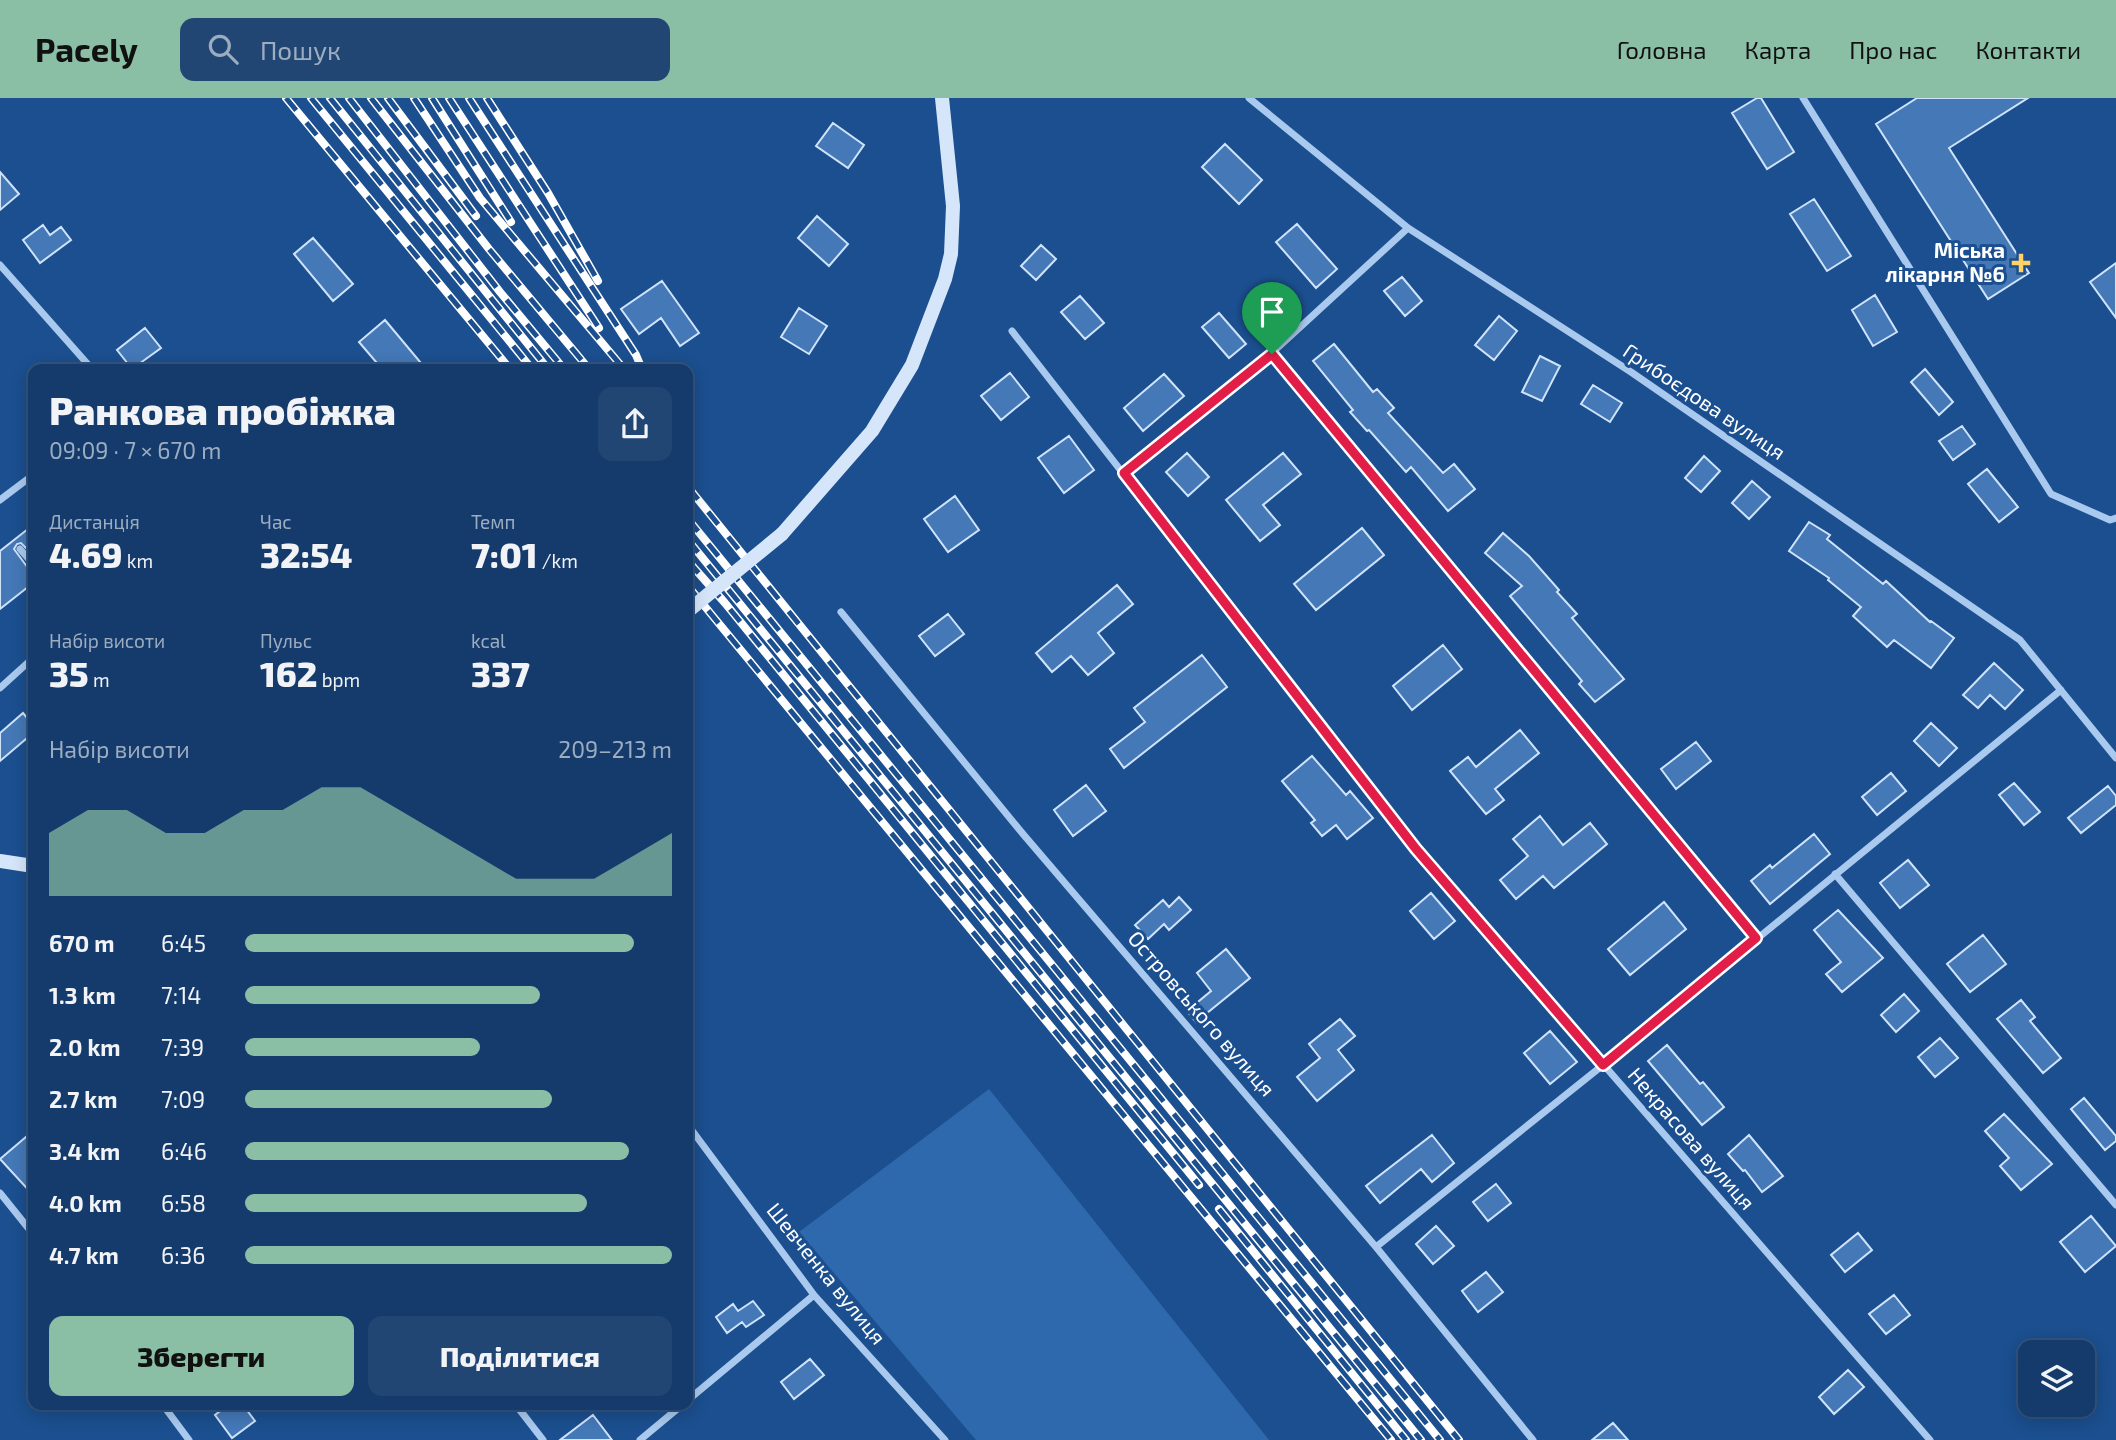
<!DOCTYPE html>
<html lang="uk">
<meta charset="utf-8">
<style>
:root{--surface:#143b6b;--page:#214673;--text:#f1f3f6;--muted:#9dadc1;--line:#33557e;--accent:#8abfa5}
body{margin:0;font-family:"Exo 2",sans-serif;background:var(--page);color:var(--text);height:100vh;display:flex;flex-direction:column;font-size:26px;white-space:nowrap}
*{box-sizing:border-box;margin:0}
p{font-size:23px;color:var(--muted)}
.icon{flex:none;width:38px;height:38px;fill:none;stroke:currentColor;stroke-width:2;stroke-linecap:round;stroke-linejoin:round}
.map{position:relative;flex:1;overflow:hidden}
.drawer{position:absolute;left:28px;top:266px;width:665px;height:1046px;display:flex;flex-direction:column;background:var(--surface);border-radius:14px;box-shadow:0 4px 18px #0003,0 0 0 2px var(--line)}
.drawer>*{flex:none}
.tools{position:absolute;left:2018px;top:1242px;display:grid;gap:14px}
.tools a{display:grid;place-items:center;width:77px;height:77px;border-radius:14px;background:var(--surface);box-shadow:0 4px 18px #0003,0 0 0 2px var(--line);font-size:35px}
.pin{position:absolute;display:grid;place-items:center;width:60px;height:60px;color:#fff;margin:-72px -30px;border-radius:50% 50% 50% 0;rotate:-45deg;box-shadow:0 0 7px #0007}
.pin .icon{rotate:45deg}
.round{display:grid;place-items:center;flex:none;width:74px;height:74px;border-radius:14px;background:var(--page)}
.overview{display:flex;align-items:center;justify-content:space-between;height:119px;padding:0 21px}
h1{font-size:38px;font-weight:800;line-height:52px}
.figures{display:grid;grid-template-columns:repeat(3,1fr);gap:10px;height:119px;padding:7px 21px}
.figures div{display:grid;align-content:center}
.figures b{font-size:35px;font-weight:800}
.figures small{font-size:19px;font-weight:400}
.figures p{font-size:19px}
.chart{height:196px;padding:14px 21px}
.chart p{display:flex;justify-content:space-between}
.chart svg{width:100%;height:126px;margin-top:7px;fill:var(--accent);opacity:.7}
.action{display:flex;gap:14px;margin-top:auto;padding:14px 21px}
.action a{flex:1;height:80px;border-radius:14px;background:var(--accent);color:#111;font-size:28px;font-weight:800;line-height:80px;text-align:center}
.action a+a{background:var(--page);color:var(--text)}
ul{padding:0 21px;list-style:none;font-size:23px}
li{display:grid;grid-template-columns:112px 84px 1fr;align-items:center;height:52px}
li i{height:18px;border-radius:9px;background:var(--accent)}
header{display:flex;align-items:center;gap:42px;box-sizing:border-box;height:98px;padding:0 35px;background:var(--accent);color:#111}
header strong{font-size:33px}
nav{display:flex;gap:38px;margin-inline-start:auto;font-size:24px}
.search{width:490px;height:63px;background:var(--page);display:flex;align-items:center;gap:18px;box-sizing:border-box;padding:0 24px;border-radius:14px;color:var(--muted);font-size:26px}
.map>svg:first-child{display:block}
</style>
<header>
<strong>Pacely</strong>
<div class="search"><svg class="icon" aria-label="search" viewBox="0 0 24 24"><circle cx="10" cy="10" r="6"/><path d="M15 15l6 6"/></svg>Пошук</div>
<nav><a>Головна</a><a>Карта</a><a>Про нас</a><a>Контакти</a></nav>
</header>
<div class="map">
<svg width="2116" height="1342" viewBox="0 0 2116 1342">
<rect width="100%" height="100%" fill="#1b4f8f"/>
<path fill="#2e69ad" d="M989 991 1269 1342H976L799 1134Z"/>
<path fill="#4478b7" stroke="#cfe3fa" stroke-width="2" d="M1757 0H1761L1794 54 1767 71 1732 15Z
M1917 0H2028L1949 50 2029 175 1988 201 1876 26Z
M833 25 864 47 848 70 816 48Z
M1225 46 1262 82 1239 106 1202 69Z
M0 74 19 96 0 112Z
M1814 101 1851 158 1827 173 1790 116Z
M817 118 848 146 829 168 798 140Z
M1297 126 1337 171 1316 190 1276 144Z
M43 127 50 137 61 129 71 142 40 165 23 142Z
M313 140 353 186 333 203 294 156Z
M1041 147 1056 161 1036 182 1021 168Z
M2116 165V220L2090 184Z
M1402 179 1422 203 1405 218 1384 193Z
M662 183 699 235 680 248 661 220 639 236 621 211Z
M1875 197 1897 234 1873 248 1852 212Z
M1080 198 1104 225 1085 241 1061 214Z
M799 210 827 228 809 256 781 239Z
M1219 215 1246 246 1229 260 1202 229Z
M1499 218 1517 233 1494 262 1475 247Z
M385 222 426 271H382L359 244Z
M145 230 161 250 132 271 117 252Z
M1334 246 1373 294 1377 291 1394 310 1388 315 1443 375 1454 366 1475 391 1448 413 1411 369 1406 374 1369 332 1367 333 1350 314 1353 312 1313 263Z
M1540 258 1560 268 1542 303 1522 294Z
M1925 271 1953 304 1939 317 1911 284Z
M1010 275 1029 299 1001 322 981 298Z
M1164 276 1184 298 1143 333 1124 310Z
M1593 287 1622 305 1610 324 1581 306Z
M1962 328 1975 346 1953 362 1939 343Z
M1069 338 1094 372 1064 395 1038 360Z
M1187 355 1209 379 1188 398 1166 374Z
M1283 355 1301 376 1263 407 1280 427 1260 443 1226 402Z
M1704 358 1720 373 1701 394 1685 380Z
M1987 371 2018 409 1999 424 1968 386Z
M1752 383 1770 399 1749 421 1732 405Z
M955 398 979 432 948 454 924 421Z
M1809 424 1830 437 1827 441 1883 486 1886 483 1930 524 1931 523 1954 540 1931 570 1894 542 1887 549 1853 518 1861 509 1828 482 1829 480 1789 453Z
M33 427V457L21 445 17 446 14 451 28 470 33 472V485L0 511V453Z
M1362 430 1384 457 1316 512 1294 486Z
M1503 435 1529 458 1559 492 1557 494 1577 516 1572 520 1624 581 1595 604 1579 586 1582 583 1510 498 1522 488 1485 455Z
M1117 487 1133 506 1098 535 1114 555 1088 577 1071 558 1052 574 1036 555Z
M948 516 964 536 935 558 919 538Z
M1443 547 1462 571 1412 612 1393 588Z
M1202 557 1227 589 1124 670 1110 651 1145 624 1134 610Z
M1994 565 2023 592 2005 611 1990 597 1978 610 1963 597Z
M23 615 33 627V635L0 663V635Z
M1931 625 1957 650 1939 668 1914 643Z
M1520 632 1539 655 1495 691 1504 702 1486 716 1450 673 1468 659 1476 669Z
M1696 644 1711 663 1676 691 1661 671Z
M1312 658 1346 697 1350 693 1373 720 1347 741 1336 727 1322 738 1311 725 1315 722 1282 683Z
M1891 675 1906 693 1877 717 1862 699Z
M2014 685 2040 714 2024 727 1999 697Z
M1086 687 1106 713 1073 738 1054 712Z
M2108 688 2116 698V707L2081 735 2068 720Z
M1540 718 1563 747 1590 725 1607 746 1554 790 1543 778 1516 801 1500 782 1528 758 1513 741Z
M1814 736 1830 756 1770 806 1751 783 1770 767 1772 770Z
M1908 762 1929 787 1900 810 1880 785Z
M1431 795 1455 823 1434 841 1410 813Z
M1179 799 1191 812 1169 832 1164 826 1148 841 1135 827 1163 802 1169 809Z
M1664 804 1686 831 1630 877 1608 851Z
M1838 812 1883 860 1842 894 1826 876 1841 864 1814 832Z
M1983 837 2006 866 1970 894 1947 866Z
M1226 851 1250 880 1196 924 1187 913 1211 893 1197 875Z
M1904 896 1919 913 1896 934 1881 917Z
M2021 902 2035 919 2030 923 2061 960 2043 975 1997 921Z
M1340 921 1355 938 1338 952 1354 972 1317 1003 1297 979 1320 960 1309 946Z
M1550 933 1577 964 1550 986 1524 955Z
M1940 940 1958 960 1935 979 1918 959Z
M1667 947 1700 986 1703 984 1724 1009 1702 1027 1648 963Z
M2084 1000 2116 1038V1043L2105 1052 2071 1011Z
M2004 1016 2052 1066 2021 1092 2000 1068 2009 1060 1985 1033Z
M33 1033V1097L0 1061Z
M1432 1037 1454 1065 1432 1084 1421 1071 1380 1105 1366 1088Z
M1749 1037 1783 1078 1762 1094 1745 1072 1743 1073 1728 1056Z
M1496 1086 1511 1105 1488 1123 1473 1104Z
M2091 1118 2116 1148 2085 1174 2060 1144Z
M1436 1128 1454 1148 1433 1166 1416 1146Z
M1858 1135 1872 1152 1845 1174 1831 1157Z
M1486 1174 1503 1194 1478 1214 1462 1193Z
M1894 1197 1910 1217 1886 1236 1869 1216Z
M753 1203 764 1217 746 1229 742 1224 727 1235 716 1219 733 1206 738 1213Z
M810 1261 824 1277 794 1301 781 1284Z
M1848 1272 1864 1289 1834 1316 1819 1299Z
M228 1307H243L255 1323 232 1340 215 1317Z
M593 1317 612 1342H560Z
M1613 1325 1628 1342H1592Z"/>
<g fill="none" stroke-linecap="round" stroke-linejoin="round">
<path stroke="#a9c9ee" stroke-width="7" d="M1249 0 1408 130 1631 274 2020 542 2116 660
M1803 0 2051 396 2110 422 2116 420
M0 167 92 271
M1012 233 1416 751 1930 1342
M1272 255 1756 840
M1124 375 1272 255 1408 130
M0 402 33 377
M20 451 33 466
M841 514 1023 736 1376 1149 1533 1342
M0 590 33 560
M1835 776 2116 1107
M688 1027 814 1197 945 1342
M0 1095 33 1136
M1376 1149 1603 967 2061 592
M688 1302 814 1197
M163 1307 189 1342
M516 1307 543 1342
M640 1342 682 1307"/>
<path stroke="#d6e6fa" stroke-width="14" d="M782 436 872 333 912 267 945 181 951 156 953 108 942 0
M0 763 33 768"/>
<defs>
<path id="rail" d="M286 0 510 271
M311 0 532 271
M330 0 548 271
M349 0 500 194 564 271
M371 0 489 151 589 271
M388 0 476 118
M414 0 480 100 624 271
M432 0 511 124
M449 0 599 230
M469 0 636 257 642 271
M487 0 548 95 598 183
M688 389 1459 1342
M688 421 1440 1342
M688 442 1421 1342
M688 463 725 505 1199 1087
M688 488 1391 1342
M1219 1111 1406 1342"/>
</defs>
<use href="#rail" stroke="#fff" stroke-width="8"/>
<use href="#rail" stroke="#1b4f8f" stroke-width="5" stroke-dasharray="16" stroke-linecap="butt"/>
<path stroke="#d6e6fa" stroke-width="14" d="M688 513 782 436"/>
</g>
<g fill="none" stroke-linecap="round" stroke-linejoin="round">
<defs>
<path id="route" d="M1272 256 1756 840 1603 967 1416 751 1124 375Z"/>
</defs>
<use href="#route" stroke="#fff" stroke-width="14"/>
<use href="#route" stroke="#e11d48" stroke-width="9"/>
</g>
<path fill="#ffd166" stroke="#1b4f8f" stroke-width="2.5" d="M2017.5 154.5h7v7h7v7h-7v7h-7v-7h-7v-7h7z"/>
<g text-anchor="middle" stroke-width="6" stroke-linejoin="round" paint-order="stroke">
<g font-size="21" font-weight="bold" fill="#fff" stroke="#1b4f8f" text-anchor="end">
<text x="2005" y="160">Міська<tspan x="2005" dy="24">лікарня №6</tspan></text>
</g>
<g font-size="21" fill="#fff" stroke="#1b4f8f">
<text transform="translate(1704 304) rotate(34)" y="7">Грибоєдова вулиця</text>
<text transform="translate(1201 916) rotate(49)" y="7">Островського вулиця</text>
<text transform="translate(1691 1041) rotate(49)" y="7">Некрасова вулиця</text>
<text transform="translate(826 1176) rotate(51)" y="7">Шевченка вулиця</text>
</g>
</g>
</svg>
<div class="tools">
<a><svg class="icon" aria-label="layers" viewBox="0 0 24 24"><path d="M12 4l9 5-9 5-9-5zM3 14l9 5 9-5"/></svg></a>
</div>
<div class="pin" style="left:1272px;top:256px;background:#1e9e55"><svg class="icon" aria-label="arrive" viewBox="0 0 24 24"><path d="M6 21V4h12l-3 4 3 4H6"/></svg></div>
<section class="drawer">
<div class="overview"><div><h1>Ранкова пробіжка</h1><p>09:09 · 7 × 670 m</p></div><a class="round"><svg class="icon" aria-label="share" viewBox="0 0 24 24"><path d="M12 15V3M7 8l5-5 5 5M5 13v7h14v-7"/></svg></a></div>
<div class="figures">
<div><p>Дистанція</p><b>4.69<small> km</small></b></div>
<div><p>Час</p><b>32:54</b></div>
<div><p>Темп</p><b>7:01<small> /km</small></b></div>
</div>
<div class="figures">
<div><p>Набір висоти</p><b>35<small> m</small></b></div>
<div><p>Пульс</p><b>162<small> bpm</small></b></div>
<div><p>kcal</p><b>337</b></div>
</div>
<div class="chart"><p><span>Набір висоти</span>209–213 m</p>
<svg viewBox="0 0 160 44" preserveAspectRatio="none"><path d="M0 44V22L10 14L20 14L30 22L40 22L50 14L60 14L70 6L80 6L90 14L100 22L110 30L120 38L130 38L140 38L150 30L160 22V44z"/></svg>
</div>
<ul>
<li><b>670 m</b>6:45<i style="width:91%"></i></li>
<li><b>1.3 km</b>7:14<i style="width:69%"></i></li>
<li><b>2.0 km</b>7:39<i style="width:55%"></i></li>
<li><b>2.7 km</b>7:09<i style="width:72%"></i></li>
<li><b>3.4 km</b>6:46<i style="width:90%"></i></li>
<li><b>4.0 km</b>6:58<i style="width:80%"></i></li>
<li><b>4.7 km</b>6:36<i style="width:100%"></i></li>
</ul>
<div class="action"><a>Зберегти</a><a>Поділитися</a></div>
</section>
</div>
